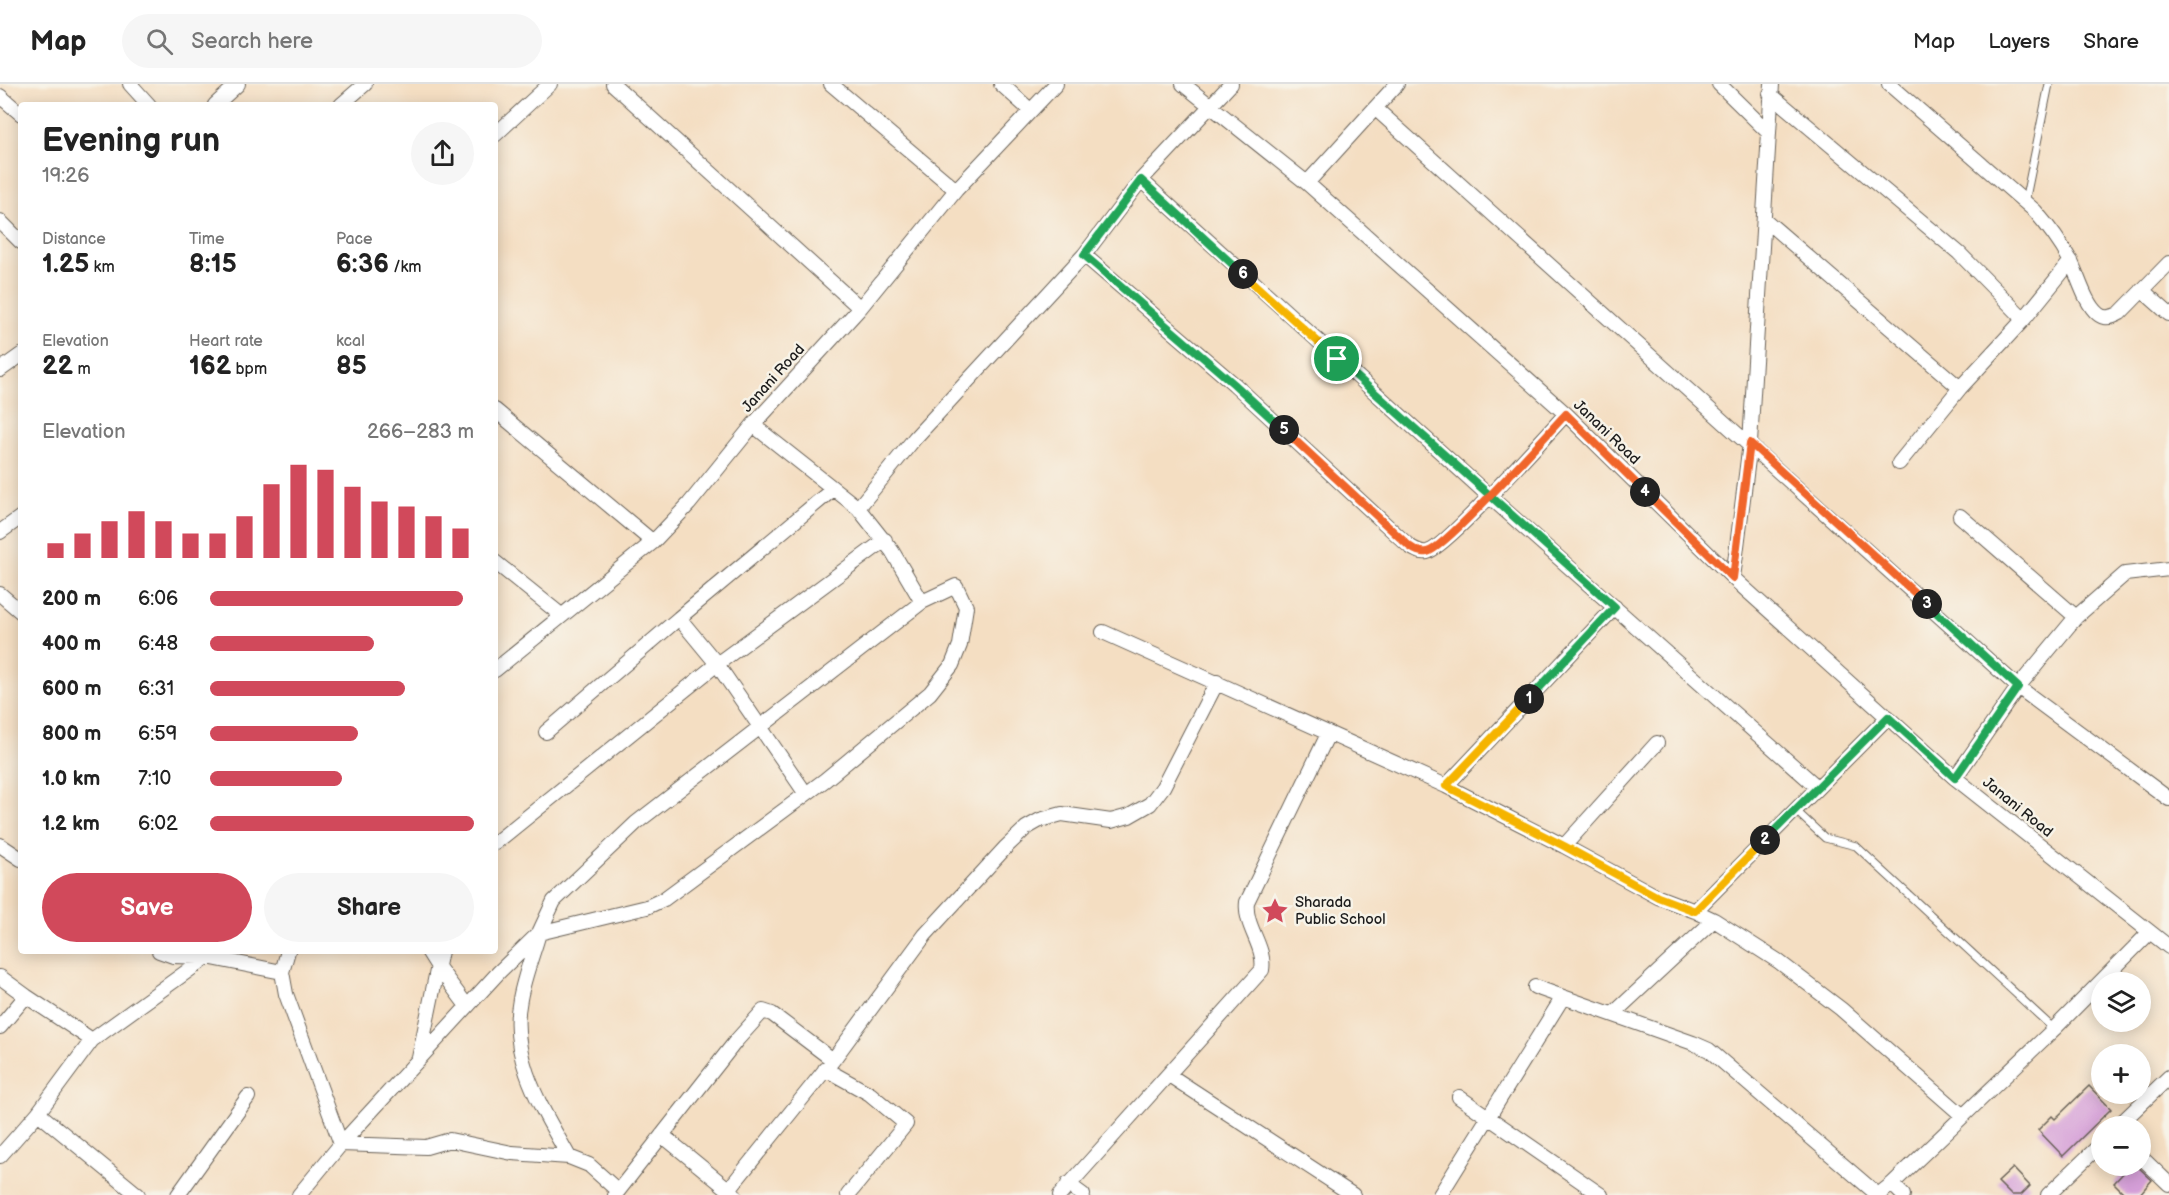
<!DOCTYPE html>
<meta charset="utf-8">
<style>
:root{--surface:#fff;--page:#f6f6f6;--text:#222;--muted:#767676;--line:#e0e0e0;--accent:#d1495b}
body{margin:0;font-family:"Balsamiq Sans",sans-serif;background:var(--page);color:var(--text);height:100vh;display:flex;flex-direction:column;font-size:22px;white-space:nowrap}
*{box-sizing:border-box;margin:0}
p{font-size:20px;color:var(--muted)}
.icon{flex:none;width:33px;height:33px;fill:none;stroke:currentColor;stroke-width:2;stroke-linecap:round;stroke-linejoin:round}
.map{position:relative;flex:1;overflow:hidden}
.side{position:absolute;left:18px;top:18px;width:480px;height:852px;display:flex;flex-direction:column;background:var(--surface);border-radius:6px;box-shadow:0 3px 15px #0003}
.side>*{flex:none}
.tools{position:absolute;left:2091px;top:888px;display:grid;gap:12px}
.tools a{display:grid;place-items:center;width:60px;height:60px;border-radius:50%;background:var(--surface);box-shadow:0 3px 15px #0003;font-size:30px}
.pin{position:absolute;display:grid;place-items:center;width:51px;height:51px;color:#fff;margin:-26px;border:3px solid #fff;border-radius:50%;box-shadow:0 2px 6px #0007}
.km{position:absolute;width:30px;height:30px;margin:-15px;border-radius:50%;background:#222;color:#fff;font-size:16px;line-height:30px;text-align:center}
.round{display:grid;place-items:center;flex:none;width:63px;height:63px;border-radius:32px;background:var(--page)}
.head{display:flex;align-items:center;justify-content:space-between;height:102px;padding:0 24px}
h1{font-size:33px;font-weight:700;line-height:45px}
.figures{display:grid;grid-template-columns:repeat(3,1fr);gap:9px;height:102px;padding:6px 24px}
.figures div{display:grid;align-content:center}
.figures b{font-size:26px;font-weight:700}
.figures small{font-size:16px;font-weight:400}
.figures p{font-size:16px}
.chart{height:168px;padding:12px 24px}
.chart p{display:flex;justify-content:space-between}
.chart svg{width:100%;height:108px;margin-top:6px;stroke:var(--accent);stroke-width:6}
.action{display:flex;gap:12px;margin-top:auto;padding:12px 24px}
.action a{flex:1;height:69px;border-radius:36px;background:var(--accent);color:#fff;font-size:24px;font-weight:700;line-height:69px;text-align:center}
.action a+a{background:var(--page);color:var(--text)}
ul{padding:0 24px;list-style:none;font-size:20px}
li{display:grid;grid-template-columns:96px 72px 1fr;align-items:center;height:45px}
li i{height:15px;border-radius:8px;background:var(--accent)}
header{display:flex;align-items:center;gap:36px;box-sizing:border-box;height:84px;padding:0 30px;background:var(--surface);border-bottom:2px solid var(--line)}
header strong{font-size:28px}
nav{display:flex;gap:33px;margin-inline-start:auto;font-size:21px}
.search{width:420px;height:54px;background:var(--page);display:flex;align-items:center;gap:15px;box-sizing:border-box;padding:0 21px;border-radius:33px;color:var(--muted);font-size:22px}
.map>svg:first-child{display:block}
</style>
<header>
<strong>Map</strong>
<div class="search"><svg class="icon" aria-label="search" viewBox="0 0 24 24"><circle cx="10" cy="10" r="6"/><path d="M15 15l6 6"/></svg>Search here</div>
<nav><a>Map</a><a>Layers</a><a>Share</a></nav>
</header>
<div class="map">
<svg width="2169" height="1111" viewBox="0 0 2169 1111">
<rect width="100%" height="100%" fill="#f7f3e8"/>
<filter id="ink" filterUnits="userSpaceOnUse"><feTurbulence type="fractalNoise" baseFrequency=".0167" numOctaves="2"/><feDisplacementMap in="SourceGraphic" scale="12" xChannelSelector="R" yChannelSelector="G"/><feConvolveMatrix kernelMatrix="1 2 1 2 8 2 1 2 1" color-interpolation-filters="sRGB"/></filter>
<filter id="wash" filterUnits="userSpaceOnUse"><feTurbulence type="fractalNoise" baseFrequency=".008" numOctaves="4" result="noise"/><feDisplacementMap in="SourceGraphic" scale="24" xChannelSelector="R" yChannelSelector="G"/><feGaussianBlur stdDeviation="1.35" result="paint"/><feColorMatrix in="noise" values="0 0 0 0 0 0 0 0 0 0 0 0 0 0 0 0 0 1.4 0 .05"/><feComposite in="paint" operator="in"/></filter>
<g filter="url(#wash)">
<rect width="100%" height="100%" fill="#f4dec2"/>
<g id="blocks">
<path fill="#d59fd8" d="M2089 1002 2111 1025 2063 1072 2038 1046 2052 1032 2055 1035Z
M2130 1082H2137L2152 1096 2139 1111H2126L2114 1099Z
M2013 1084 2030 1102 2021 1111H2011L1998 1098Z"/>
</g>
</g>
<g filter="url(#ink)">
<use href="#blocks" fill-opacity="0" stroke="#686056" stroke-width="1.5"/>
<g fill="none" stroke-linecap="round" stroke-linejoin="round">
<defs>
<path id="lane" d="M2025 118 2049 0
M1795 726 1825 754 1856 762 2054 945"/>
<path id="street" d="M130 0 149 21
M613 0 860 224
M831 0 956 106
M1001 0 1030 26
M1183 0 1307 99 1566 330 1733 494 1955 694 2169 863
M1719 0 1769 49
M1889 0 2035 127C2048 142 2060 158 2070 176 2078 191 2085 220 2098 230 2105 236 2113 233 2120 229L2169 179
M1770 10 1959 169 2024 235 1960 304 1899 379
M0 12 21 30
M215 21 238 0
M341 21 365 0
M1375 24 2018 603 2169 715
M495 51 550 0
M1141 96 1489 412 1817 703
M1307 99 1397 0
M1765 136 1960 304
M0 137 21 158
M1084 171 1234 300 1409 462C1415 466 1420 469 1427 468 1445 465 1546 351 1566 330
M2142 206 2169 230
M2024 235 2071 177
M0 286 21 271
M495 326 653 458
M753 341 858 424 892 467 922 518
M858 424 915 354 1084 171 1141 96 1231 0
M1960 432 2076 533
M0 448 21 433
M495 478 561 531
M1733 494 1750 359 1772 0
M0 510 21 528
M1103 548 1446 702 1564 762 1658 813 1695 827 1714 836 1778 877 1841 925 1963 1032
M495 586 653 458 689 420 753 341 860 224 956 106 1056 0
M546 648 679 534
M1955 694 2018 603 2076 533 2125 490 2169 485
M1446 702 1615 523
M806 710 717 580 679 534 832 406
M495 759 717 580 885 456
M0 761 21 775
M1564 762 1657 659
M1695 827 1888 633
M159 867 173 872 207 873 282 888
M288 867 282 888 286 910 341 1060 299 1111
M428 867 438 883 467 922
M0 893 26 912 0 943
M1535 903 1693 959 1709 966 1878 1111
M26 912 92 956
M1613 930 1714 836
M419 974 441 867
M825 985 870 1010 906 1040 848 1111
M1169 991 1353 1111
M1459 1013 1601 1111
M38 1029 138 1111
M2118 1042 2169 993
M662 1051 734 1110
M341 1060 499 888 539 849 554 817 636 739 922 518 956 502 966 523 960 561 952 581 930 609 825 696 664 815 647 823 539 849C533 870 524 893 520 915 508 973 542 1024 569 1073
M341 1060 426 1063 450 1056 512 1069 569 1073 589 1081 618 1107
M0 1072 38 1029 92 956 207 873 212 867
M2140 1072 2169 1100
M1068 1100 1083 1111
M1892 1100 1903 1111
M729 1105 833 976 925 851 1006 763 1026 744 1040 736 1062 730 1111 737 1129 732 1150 720 1163 703 1217 598
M178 1111 248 1013
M615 1111 736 957 763 927 772 930 833 976
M1060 1111 1262 886C1266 862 1244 843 1247 818L1328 650
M1440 1111 1563 913
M1878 1111 1892 1100 2054 945 2149 849
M2048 1111 2102 1059"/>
</defs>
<use href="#lane" stroke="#686056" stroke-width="9"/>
<use href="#street" stroke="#686056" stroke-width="16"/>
<use href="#lane" stroke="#fff" stroke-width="7"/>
<use href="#street" stroke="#fff" stroke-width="14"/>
</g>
</g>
<g fill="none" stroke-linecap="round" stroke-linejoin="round" filter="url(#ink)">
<defs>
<path id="split-1" d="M1337 275 1615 523 1529 615"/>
<path id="split-2" d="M1529 615 1446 702 1564 762 1658 813 1695 827 1765 756"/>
<path id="split-3" d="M1765 756 1888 633 1955 694 2018 603 1927 520"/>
<path id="split-4" d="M1645 408 1733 494 1750 359 1927 520"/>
<path id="split-5" d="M1284 346 1409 462C1415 466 1419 469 1427 468 1445 465 1546 351 1566 330L1645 408"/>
<path id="split-6" d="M1243 190 1141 96 1084 171 1234 300 1284 346"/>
<path id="split-7" d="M1243 190 1337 275"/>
</defs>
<use href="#split-1" stroke="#fff" stroke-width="12"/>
<use href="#split-2" stroke="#fff" stroke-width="12"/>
<use href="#split-3" stroke="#fff" stroke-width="12"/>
<use href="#split-4" stroke="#fff" stroke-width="12"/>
<use href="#split-5" stroke="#fff" stroke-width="12"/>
<use href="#split-6" stroke="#fff" stroke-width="12"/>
<use href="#split-7" stroke="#fff" stroke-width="12"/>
<use href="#split-1" stroke="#22a559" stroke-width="8"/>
<use href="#split-2" stroke="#f5b400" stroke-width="8"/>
<use href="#split-3" stroke="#22a559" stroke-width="8"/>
<use href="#split-4" stroke="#f0652b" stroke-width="8"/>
<use href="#split-5" stroke="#f0652b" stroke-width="8"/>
<use href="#split-6" stroke="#22a559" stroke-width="8"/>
<use href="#split-7" stroke="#f5b400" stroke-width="8"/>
</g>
<defs>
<symbol id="sight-bare" viewBox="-9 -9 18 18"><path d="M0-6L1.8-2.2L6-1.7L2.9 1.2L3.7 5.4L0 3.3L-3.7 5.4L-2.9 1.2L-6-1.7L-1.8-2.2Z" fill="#d1495b" stroke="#f7f3e8" stroke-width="2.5" paint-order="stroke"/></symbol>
</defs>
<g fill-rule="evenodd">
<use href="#sight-bare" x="1256" y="808" width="38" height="38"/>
</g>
<g text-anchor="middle" stroke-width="5" stroke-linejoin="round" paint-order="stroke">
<g font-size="15" fill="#1c1c1c" stroke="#f7f3e8">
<text transform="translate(773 294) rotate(-48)" y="5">Janani Road</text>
<text transform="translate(1607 348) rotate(44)" y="5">Janani Road</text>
<text transform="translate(2018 723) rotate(39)" y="5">Janani Road</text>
</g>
<g font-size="15" fill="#1c1c1c" stroke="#f7f3e8" text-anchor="start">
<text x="1295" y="823">Sharada<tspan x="1295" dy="17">Public School</tspan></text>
</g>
</g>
</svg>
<div class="tools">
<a><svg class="icon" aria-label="layers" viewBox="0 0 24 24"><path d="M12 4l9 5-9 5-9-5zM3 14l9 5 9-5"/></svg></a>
<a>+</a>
<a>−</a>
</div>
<div class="pin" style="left:1337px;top:275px;background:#1e9e55"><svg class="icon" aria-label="arrive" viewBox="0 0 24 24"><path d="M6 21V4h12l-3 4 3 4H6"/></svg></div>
<b class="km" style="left:1529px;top:615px">1</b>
<b class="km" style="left:1765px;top:756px">2</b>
<b class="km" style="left:1927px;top:520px">3</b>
<b class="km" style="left:1645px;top:408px">4</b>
<b class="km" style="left:1284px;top:346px">5</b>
<b class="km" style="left:1243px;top:190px">6</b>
<section class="side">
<div class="head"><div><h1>Evening run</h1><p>19:26</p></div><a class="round"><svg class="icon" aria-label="share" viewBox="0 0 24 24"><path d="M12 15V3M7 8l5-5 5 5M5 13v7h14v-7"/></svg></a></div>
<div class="figures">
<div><p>Distance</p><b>1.25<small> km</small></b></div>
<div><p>Time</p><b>8:15</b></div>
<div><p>Pace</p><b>6:36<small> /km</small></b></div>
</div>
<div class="figures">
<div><p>Elevation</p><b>22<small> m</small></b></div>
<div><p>Heart rate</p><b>162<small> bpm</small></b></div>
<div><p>kcal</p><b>85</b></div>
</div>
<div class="chart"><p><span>Elevation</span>266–283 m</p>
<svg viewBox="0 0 160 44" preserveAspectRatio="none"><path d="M5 44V38M15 44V34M25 44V29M35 44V25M45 44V29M55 44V34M65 44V34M75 44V27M85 44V14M95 44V6M105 44V8M115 44V15M125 44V21M135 44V23M145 44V27M155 44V32"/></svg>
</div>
<ul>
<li><b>200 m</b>6:06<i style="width:96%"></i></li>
<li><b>400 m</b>6:48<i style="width:62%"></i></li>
<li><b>600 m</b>6:31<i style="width:74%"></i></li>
<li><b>800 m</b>6:59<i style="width:56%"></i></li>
<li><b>1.0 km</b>7:10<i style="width:50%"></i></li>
<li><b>1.2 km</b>6:02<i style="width:100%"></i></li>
</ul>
<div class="action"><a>Save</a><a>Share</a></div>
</section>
</div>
